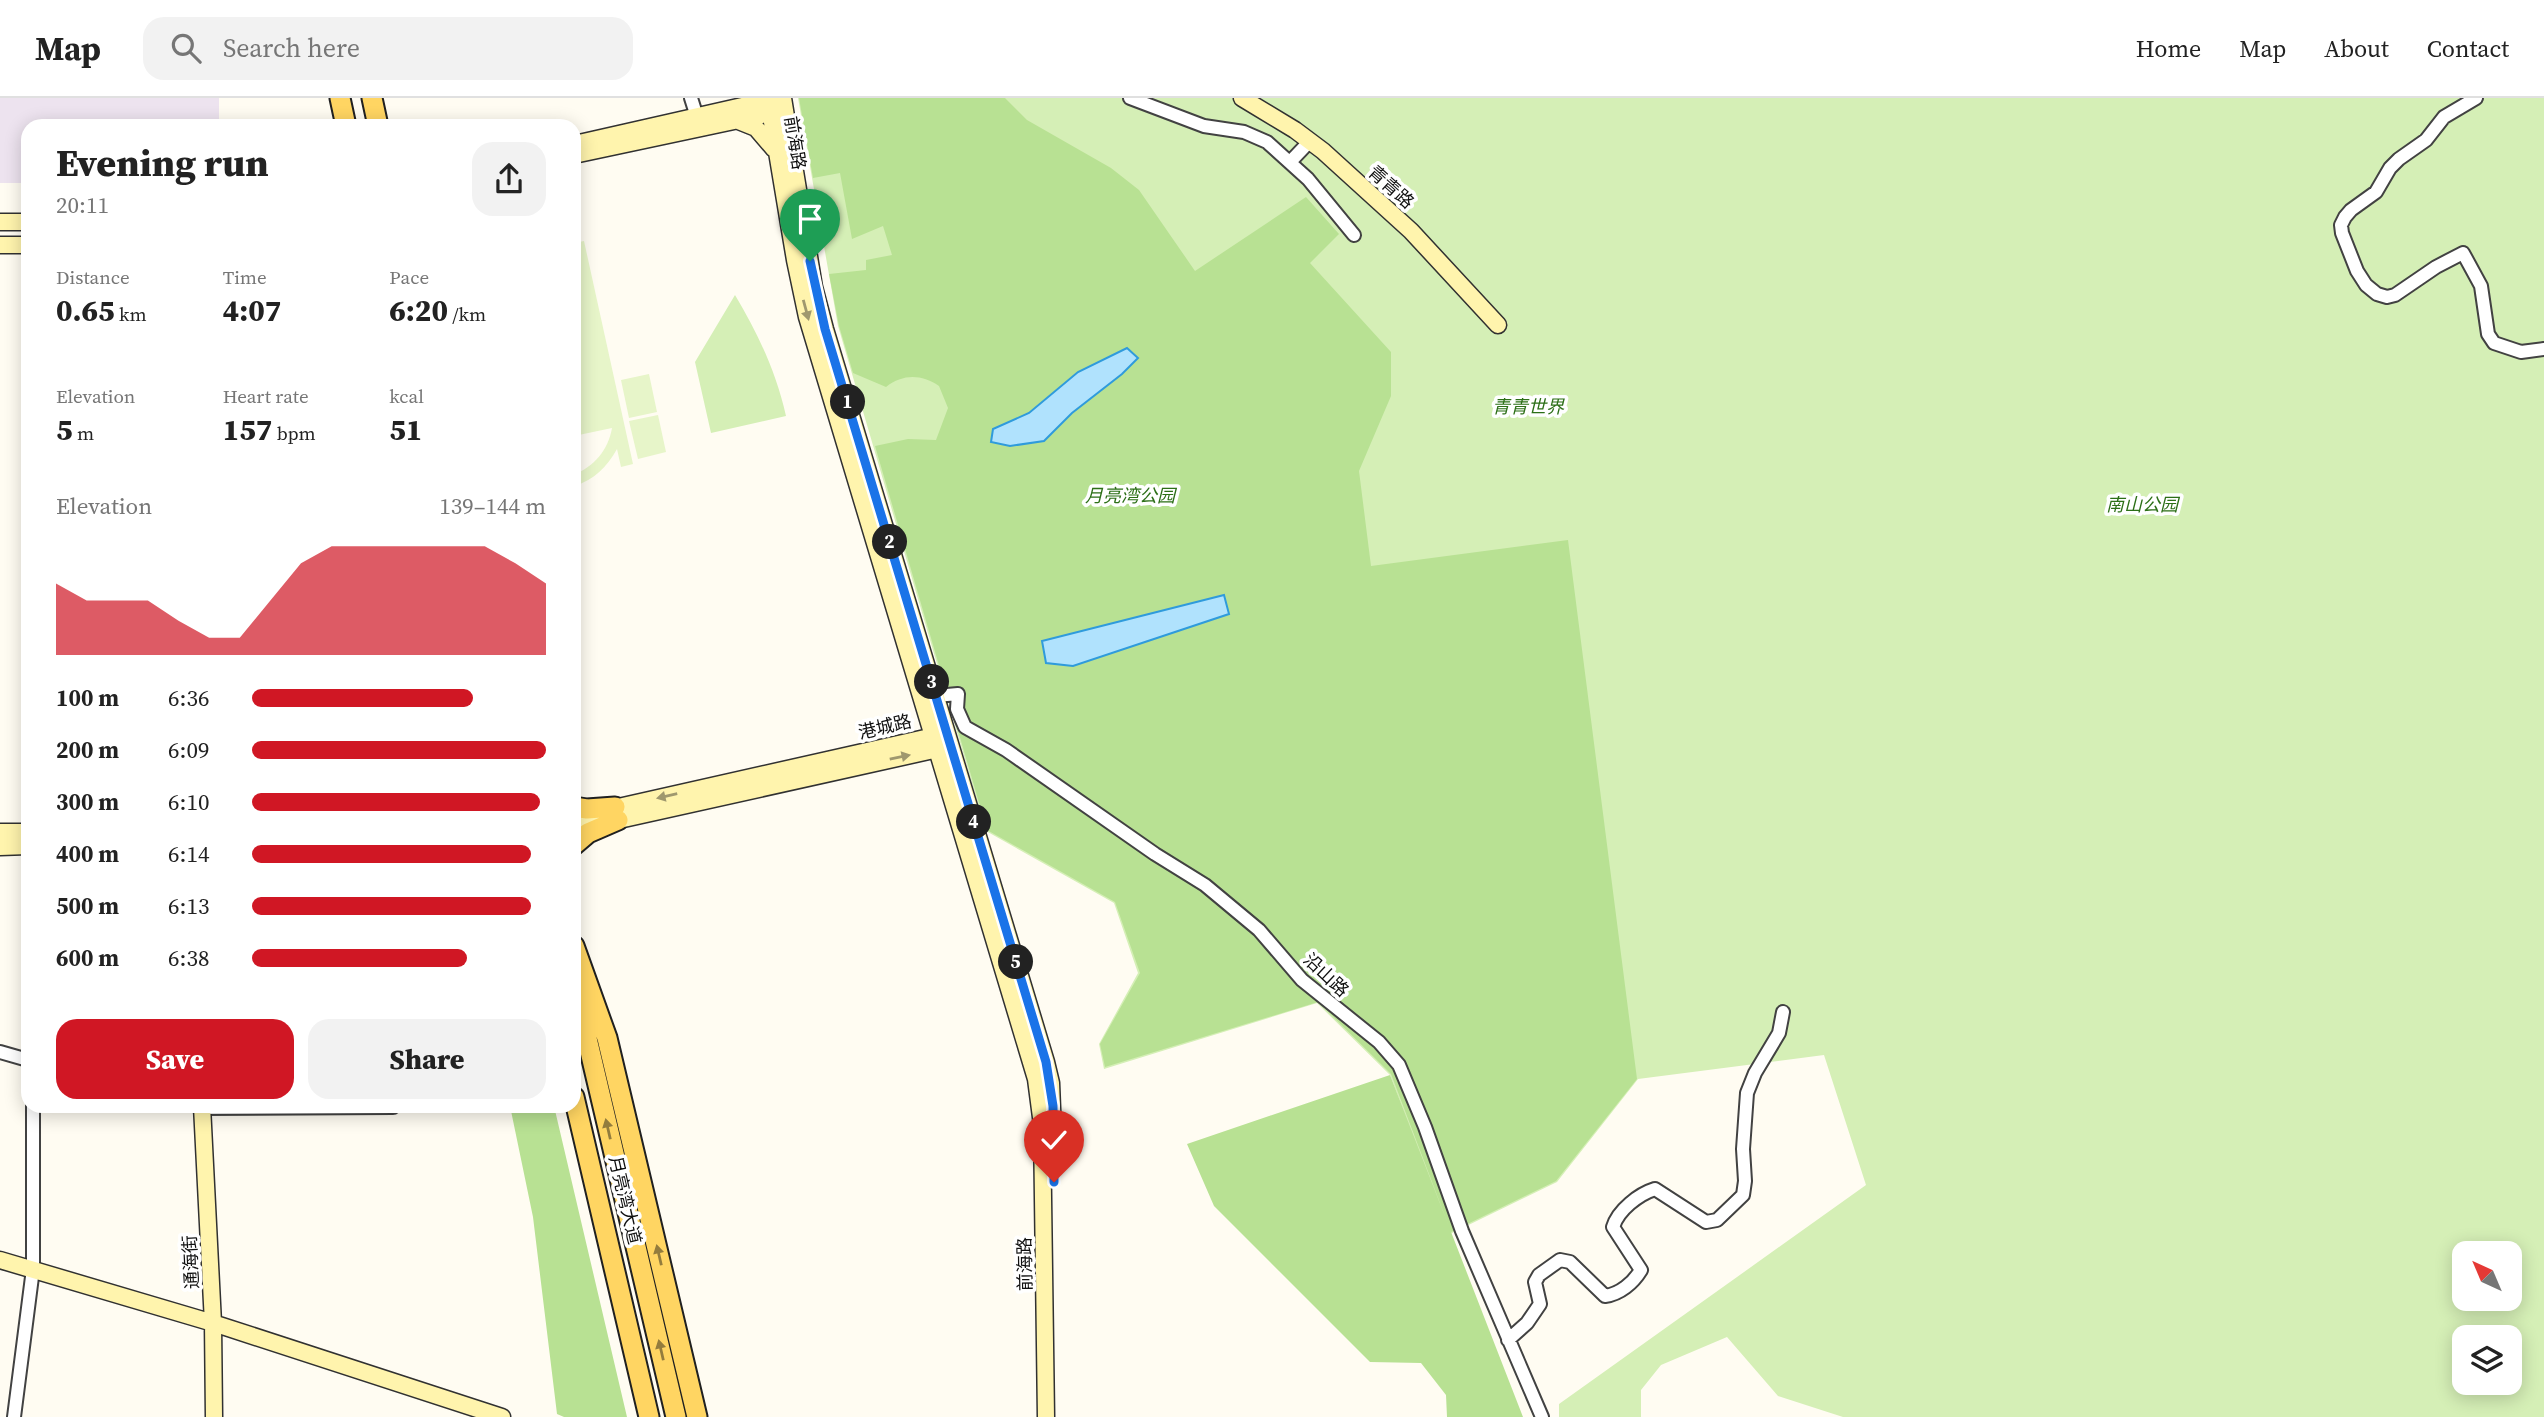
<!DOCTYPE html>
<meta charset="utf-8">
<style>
:root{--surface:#fff;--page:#f2f2f2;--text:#222;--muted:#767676;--line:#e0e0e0;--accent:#d01724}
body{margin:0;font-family:"Source Serif 4","Noto Sans SC",serif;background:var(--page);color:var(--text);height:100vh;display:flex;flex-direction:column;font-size:26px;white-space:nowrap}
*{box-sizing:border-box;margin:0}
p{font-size:23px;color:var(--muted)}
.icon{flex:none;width:38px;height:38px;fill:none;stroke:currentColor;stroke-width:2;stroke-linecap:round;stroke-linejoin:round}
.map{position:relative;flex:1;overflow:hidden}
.sheet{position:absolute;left:21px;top:21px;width:560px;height:994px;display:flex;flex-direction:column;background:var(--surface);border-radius:21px;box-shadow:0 4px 18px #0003}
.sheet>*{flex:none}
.needle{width:46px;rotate:316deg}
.controls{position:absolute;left:2452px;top:1143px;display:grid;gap:14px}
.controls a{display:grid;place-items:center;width:70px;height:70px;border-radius:14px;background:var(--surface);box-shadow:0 4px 18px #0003;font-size:35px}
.pin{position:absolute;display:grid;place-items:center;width:60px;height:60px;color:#fff;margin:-72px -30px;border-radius:50% 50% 50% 0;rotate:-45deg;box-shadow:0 0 7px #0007}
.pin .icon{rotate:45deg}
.km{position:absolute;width:35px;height:35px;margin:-18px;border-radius:50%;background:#222;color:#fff;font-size:19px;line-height:35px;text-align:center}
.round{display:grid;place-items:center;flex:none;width:74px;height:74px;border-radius:21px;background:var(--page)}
.headline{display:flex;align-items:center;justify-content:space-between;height:119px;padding:0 35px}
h1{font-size:38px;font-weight:800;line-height:52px}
.figures{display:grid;grid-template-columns:repeat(3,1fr);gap:10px;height:119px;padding:7px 35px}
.figures div{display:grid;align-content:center}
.figures b{font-size:30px;font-weight:800}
.figures small{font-size:19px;font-weight:400}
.figures p{font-size:19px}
.chart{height:196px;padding:14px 35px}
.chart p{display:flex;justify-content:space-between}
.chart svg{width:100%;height:126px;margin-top:7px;fill:var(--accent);opacity:.7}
.button{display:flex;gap:14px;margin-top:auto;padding:14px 35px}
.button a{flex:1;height:80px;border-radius:21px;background:var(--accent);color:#fff;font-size:28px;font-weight:800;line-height:80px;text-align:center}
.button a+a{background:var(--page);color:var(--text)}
ul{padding:0 35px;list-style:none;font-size:23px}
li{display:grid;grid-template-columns:112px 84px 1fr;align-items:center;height:52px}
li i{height:18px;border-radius:9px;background:var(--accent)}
header{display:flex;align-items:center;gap:42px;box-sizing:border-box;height:98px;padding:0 35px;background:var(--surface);border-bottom:2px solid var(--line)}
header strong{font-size:33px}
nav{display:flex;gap:38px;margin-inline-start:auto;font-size:24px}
.search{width:490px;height:63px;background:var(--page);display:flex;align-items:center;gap:18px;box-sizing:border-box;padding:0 24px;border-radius:21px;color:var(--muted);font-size:26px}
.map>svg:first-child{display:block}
</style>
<header>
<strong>Map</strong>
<div class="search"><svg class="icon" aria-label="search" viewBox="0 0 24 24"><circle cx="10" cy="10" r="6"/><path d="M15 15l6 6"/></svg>Search here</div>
<nav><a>Home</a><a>Map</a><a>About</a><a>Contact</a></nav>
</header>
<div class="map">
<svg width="2544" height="1319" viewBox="0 0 2544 1319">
<rect width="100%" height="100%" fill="#fffcf2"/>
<path fill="#ede3ef" d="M0 0H219V28H28V85H0Z"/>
<path fill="#d5efb6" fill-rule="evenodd" d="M798 0H2544V1319H1843L1778 1298 1727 1239 1661 1267 1641 1292V1319H1559V1306L1866 1087 1824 957 1638 981 1557 1084 1450 1136 1390 977 1317 905 1104 971 1099 946 1138 875 1114 805 986 733 838 228ZM2464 1155H2510V1200H2464ZM2464 1239H2510V1284H2464Z
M735 197C758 236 776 273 786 318L711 335 695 264Z"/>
<path fill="#b8e193" d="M799 0H1005L1027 22 1111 70 1139 92 1195 173 1306 99 1339 136 1310 165 1391 254V298L1359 373 1371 468 1568 442 1637 981 1556 1083 1451 1134 1391 976 1318 904 1105 969 1100 946 1140 875 1115 804 987 732 875 348 908 341 936 342 948 310 939 288C921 276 903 276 886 289L853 275 839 228 829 176 866 172V162L892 157 883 128 852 141 840 75 813 80Z
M1390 977 1523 1319H1447L1446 1297 1421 1265 1370 1264 1214 1108 1187 1046Z
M510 1008H554L627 1319H564L557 1316 533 1119Z"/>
<path fill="#e7f5c9" d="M584 143 633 366 621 369 617 351C607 369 594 382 574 388V377C594 368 608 353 612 330L574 338V183L578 182 574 176V145Z
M649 276 657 314 629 320 621 282Z
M658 317 666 354 638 361 629 323Z"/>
<path fill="#b0e2fd" stroke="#2f9bdc" stroke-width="2" d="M1127 250 1138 260 1122 276 1072 315 1044 343 1010 348 991 344 993 331 1029 315 1078 274Z
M1224 497 1229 516 1073 568 1046 565 1042 543Z"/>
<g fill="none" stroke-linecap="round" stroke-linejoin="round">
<defs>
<path id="street" d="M691 0 697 19
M1130 0 1204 28 1244 34 1267 44 1308 81 1354 137
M2476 0 2444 19 2426 42 2399 61 2390 70 2376 94 2351 112 2345 119 2341 127 2342 135 2357 173 2366 187 2377 196 2387 199 2395 197 2436 169 2463 155 2481 188 2488 236 2494 245 2521 254 2544 251
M1290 64 1310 43
M936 598 958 596 957 611 965 629 1006 652 1155 756 1205 787 1259 832 1302 882 1379 944 1399 967 1425 1029 1462 1133 1542 1319
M0 954 28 962
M196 1008 202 1010 393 1009
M1508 1242 1527 1225 1540 1206 1535 1184 1539 1177 1560 1162 1570 1164 1605 1198C1620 1196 1633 1185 1641 1172L1613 1129C1618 1112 1639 1096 1655 1091L1706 1124 1717 1122 1743 1097 1745 1083 1743 1051 1747 995 1755 975 1779 935 1783 914
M14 1319 33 1171V1008"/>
<path id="secondary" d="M768 0 795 162 807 219 1036 981 1042 1027 1046 1319
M783 0 814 189 825 231 1046 964 1051 985 1053 1035
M1242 0 1295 32 1323 53 1411 133 1498 227
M736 22 756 30 774 51
M579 45 769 2 779 5
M574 57 771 15 779 10
M0 124H28
M0 147H28
M574 719 934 638 943 640
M574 732 938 651 945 645
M0 734H28
M0 749 28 748
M202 1008 213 1225 214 1319
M0 1162 213 1225 502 1319"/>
<path id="primary" d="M340 0 346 28
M372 0 378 28
M574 709 587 711 615 709
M574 747 588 735 618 722
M574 848 607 940 697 1319
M574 885 676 1319
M574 999 649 1319"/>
</defs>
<use href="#street" stroke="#424242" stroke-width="16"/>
<use href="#secondary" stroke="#313131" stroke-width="19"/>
<use href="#primary" stroke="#202020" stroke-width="23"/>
<use href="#street" stroke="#fff" stroke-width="12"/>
<use href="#secondary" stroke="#fff4ad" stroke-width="16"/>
<use href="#primary" stroke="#ffd562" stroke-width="19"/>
</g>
<defs><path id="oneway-solid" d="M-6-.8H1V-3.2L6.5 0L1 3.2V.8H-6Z" transform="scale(1.75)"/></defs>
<g fill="#9f986e">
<use href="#oneway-solid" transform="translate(806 212) rotate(75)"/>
<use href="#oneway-solid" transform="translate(900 659) rotate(-12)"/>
<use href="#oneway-solid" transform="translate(667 698) rotate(167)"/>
</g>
<g fill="#937c3d">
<use href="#oneway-solid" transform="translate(608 1031) rotate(-103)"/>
<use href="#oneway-solid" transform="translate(659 1157) rotate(-103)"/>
<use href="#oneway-solid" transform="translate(661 1252) rotate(-103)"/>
</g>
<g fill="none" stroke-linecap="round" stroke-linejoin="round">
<defs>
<path id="route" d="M810 163 825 231 1046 964 1053 1008 1054 1084"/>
</defs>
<use href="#route" stroke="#fff" stroke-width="14"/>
<use href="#route" stroke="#1a73e8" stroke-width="9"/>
</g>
<g text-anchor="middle" stroke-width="7" stroke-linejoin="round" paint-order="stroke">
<g font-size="18" fill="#0f0f0f" stroke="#fff">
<text transform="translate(795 45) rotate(81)" y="6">前海路</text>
<text transform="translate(1391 89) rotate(42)" y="6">青青路</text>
<text transform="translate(885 629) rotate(-13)" y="6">港城路</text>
<text transform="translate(1326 877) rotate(43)" y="6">沿山路</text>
<text transform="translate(625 1102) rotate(77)" y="6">月亮湾大道</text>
<text transform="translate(191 1164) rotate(-93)" y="6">通海街</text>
<text transform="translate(1025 1166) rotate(-91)" y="6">前海路</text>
</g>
<g font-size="18" font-style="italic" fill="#2c6f17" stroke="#fff">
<text x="1528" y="315">青青世界</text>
<text x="1130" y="404">月亮湾公园</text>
<text x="2142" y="413">南山公园</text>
</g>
</g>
</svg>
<div class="controls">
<a><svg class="needle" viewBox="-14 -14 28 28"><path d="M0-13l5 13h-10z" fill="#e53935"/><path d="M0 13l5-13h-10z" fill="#767676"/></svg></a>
<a><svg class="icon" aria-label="layers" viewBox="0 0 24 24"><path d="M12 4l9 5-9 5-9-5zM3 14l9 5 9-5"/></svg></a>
</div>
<div class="pin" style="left:810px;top:163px;background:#1e9e55"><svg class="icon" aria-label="arrive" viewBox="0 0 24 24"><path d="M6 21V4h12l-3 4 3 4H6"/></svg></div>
<div class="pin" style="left:1054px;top:1084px;background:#d93025"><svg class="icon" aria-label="check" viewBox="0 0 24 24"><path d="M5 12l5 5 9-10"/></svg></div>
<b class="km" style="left:848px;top:304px">1</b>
<b class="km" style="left:890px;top:444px">2</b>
<b class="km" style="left:932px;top:584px">3</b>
<b class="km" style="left:974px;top:724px">4</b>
<b class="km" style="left:1016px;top:864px">5</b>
<section class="sheet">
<div class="headline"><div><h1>Evening run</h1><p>20:11</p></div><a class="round"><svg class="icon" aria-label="share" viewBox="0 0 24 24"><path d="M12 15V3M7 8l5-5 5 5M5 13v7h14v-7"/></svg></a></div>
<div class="figures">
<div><p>Distance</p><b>0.65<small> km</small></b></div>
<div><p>Time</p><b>4:07</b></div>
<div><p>Pace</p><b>6:20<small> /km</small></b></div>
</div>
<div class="figures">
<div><p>Elevation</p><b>5<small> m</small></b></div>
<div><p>Heart rate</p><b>157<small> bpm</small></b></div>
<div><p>kcal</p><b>51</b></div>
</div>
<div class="chart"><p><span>Elevation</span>139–144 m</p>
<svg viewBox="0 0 160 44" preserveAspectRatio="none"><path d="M0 44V19L10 25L20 25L30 25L40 32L50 38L60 38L70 25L80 12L90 6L100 6L110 6L120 6L130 6L140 6L150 12L160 19V44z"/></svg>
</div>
<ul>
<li><b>100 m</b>6:36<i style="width:75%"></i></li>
<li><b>200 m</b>6:09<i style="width:100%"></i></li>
<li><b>300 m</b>6:10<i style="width:98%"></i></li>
<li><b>400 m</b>6:14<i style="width:95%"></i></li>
<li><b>500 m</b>6:13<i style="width:95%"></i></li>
<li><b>600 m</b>6:38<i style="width:73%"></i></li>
</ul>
<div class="button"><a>Save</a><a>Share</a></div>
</section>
</div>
